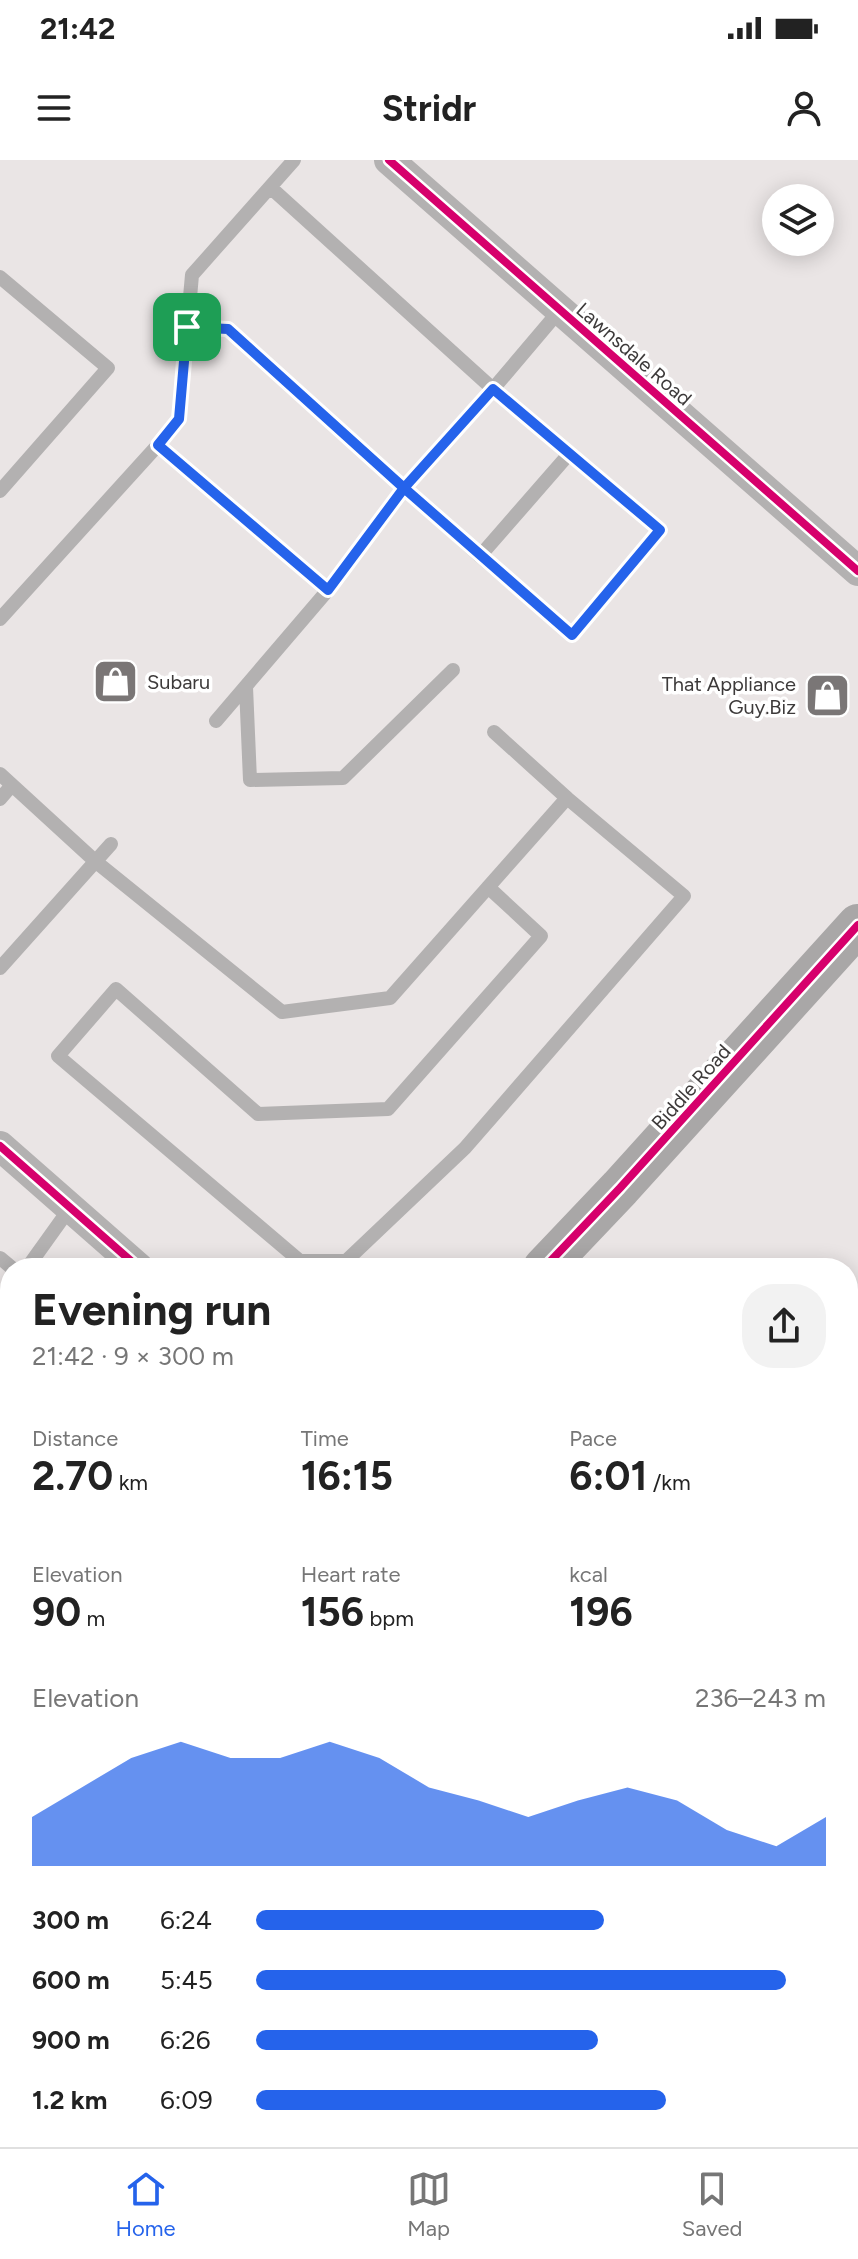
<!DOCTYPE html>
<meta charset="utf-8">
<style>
:root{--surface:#fff;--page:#f2f2f2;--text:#222;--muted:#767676;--line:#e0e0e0;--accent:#2563eb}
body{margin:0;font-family:Figtree,sans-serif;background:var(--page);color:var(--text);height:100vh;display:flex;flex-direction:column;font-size:30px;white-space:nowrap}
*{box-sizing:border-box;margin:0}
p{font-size:26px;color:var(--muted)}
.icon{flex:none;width:44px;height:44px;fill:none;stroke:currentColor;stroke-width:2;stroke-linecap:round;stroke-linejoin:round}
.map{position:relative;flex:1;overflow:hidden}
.drawer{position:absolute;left:0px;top:1098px;width:858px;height:890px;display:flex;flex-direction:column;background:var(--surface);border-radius:32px 32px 0 0;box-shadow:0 4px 20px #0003}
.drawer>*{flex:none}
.buttons{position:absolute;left:762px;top:24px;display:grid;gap:16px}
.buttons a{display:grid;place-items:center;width:72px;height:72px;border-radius:50%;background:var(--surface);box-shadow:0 4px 20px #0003;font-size:40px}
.pin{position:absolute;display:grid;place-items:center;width:68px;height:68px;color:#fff;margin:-34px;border-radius:16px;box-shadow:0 4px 12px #0006}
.round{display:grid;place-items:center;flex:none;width:84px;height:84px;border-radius:32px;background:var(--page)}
.head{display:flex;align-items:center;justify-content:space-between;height:136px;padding:0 32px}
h1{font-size:44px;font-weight:700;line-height:60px}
.stats{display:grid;grid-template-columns:repeat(3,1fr);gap:12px;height:136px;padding:8px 32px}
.stats div{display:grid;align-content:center}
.stats b{font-size:40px;font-weight:700}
.stats small{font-size:22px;font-weight:400}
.stats p{font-size:22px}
.chart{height:224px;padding:16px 32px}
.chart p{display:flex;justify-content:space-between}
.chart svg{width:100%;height:144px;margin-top:8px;fill:var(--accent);opacity:.7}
ul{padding:0 32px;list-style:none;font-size:26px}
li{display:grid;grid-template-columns:128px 96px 1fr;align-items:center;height:60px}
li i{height:20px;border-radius:10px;background:var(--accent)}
.status{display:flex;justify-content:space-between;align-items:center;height:56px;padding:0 40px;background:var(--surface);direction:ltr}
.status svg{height:22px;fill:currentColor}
header{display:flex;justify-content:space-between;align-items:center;height:104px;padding:0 32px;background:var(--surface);font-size:36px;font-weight:700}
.dock{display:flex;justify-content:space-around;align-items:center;height:112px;border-top:2px solid var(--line);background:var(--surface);font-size:22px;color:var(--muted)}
.dock a{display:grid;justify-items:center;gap:4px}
.dock .on{color:var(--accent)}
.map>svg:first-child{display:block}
</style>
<div class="status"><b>21:42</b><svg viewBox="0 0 49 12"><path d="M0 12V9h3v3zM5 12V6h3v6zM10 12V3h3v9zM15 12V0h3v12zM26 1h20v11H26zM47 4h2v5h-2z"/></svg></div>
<header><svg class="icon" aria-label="menu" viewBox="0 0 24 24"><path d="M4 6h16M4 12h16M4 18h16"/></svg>Stridr<svg class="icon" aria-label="person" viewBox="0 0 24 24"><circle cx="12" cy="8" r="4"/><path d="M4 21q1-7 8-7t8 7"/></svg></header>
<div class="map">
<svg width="858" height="1987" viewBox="0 0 858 1987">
<rect width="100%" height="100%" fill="#eae5e5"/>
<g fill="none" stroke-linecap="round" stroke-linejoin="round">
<path stroke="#b3b1b1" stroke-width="14" d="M0 117 108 208 0 331
M187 167 228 169 480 396 569 294 493 229 270 27
M158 285 328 430 404 328 493 229 560 150
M480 396 572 475 660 370 569 294
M0 459 158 285 179 259 192 115 294 0
M246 527 250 620 343 618 453 510
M216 561 328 430
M494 572 567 638
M0 614 95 701 282 852 390 838 567 638 684 736 465 988 346 1101H300L58 896 116 829 258 954 388 949 541 776 488 727
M0 639 12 625
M0 808 111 684
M0 1098 12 1108
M27 1108 70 1048
M0 1141 10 1129
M0 1279 10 1268
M0 1316 10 1324
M0 1401 5 1396 10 1400
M0 1472 10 1460
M683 1978 694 1987"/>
<path stroke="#b3b1b1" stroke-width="30" d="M389 0 858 411
M0 986 139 1108"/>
<path stroke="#a9a7a7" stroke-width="42" d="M544 1108 620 1028 858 765
M0 1700 10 1689"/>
<defs>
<path id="cycleway" d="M389 0 858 411
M0 986 139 1108
M544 1108 620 1028 858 765"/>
</defs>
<use href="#cycleway" stroke="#fff" stroke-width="13"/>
<use href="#cycleway" stroke="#d6006c" stroke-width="8"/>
</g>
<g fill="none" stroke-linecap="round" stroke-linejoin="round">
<defs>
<path id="route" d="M187 167 179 259 158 285 328 430 404 328 572 475 660 370 493 229 404 328 228 169 187 167"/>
</defs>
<use href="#route" stroke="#fff" stroke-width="16"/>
<use href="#route" stroke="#2563eb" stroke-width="10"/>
</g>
<defs>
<symbol id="shop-square" viewBox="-11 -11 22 22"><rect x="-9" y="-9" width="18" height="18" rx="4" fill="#7a7676" stroke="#fff"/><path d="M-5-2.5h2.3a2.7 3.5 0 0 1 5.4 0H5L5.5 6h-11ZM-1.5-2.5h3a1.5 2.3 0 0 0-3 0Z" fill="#fff"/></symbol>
</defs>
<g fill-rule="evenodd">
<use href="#shop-square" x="90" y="496" width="51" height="51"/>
<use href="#shop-square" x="802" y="510" width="51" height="51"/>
</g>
<g text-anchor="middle" stroke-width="7" stroke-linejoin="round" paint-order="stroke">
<g font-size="20" fill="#3d3a3a" stroke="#fff">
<text transform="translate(634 194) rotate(41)" y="7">Lawnsdale Road</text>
<text transform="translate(691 927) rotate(-48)" y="7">Biddle Road</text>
</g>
<g font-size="20" fill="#3d3a3a" stroke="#fff" text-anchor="start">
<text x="147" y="529">Subaru</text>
<text x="796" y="531" text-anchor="end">That Appliance<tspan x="796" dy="23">Guy.Biz</tspan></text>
</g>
</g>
</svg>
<div class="buttons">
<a><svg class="icon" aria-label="layers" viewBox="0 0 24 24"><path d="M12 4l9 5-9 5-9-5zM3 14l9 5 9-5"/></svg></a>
</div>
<div class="pin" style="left:187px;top:167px;background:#1e9e55"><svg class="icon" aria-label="arrive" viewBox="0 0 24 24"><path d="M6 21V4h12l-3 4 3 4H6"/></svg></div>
<section class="drawer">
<div class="head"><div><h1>Evening run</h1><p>21:42 · 9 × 300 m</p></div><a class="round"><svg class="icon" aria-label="share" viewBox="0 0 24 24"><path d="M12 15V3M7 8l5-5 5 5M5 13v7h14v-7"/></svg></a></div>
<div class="stats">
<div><p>Distance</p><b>2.70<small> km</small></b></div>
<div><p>Time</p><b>16:15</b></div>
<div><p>Pace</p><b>6:01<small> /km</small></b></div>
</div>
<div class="stats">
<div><p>Elevation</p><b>90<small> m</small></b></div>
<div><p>Heart rate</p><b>156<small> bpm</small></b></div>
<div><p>kcal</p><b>196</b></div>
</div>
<div class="chart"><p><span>Elevation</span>236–243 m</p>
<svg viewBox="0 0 160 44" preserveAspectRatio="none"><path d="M0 44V29L10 20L20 11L30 6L40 11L50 11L60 6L70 11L80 20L90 24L100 29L110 24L120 20L130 24L140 33L150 38L160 29V44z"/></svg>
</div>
<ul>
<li><b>300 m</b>6:24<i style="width:61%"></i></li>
<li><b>600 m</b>5:45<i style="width:93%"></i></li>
<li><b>900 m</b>6:26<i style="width:60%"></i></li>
<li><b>1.2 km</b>6:09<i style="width:72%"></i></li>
</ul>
</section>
</div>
<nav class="dock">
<a class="on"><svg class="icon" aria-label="home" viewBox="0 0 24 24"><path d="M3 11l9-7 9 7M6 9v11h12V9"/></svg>Home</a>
<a><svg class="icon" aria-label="map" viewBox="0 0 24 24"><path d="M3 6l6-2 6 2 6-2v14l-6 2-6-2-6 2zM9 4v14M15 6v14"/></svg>Map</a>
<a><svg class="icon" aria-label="saved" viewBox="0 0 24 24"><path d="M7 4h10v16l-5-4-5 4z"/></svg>Saved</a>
</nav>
